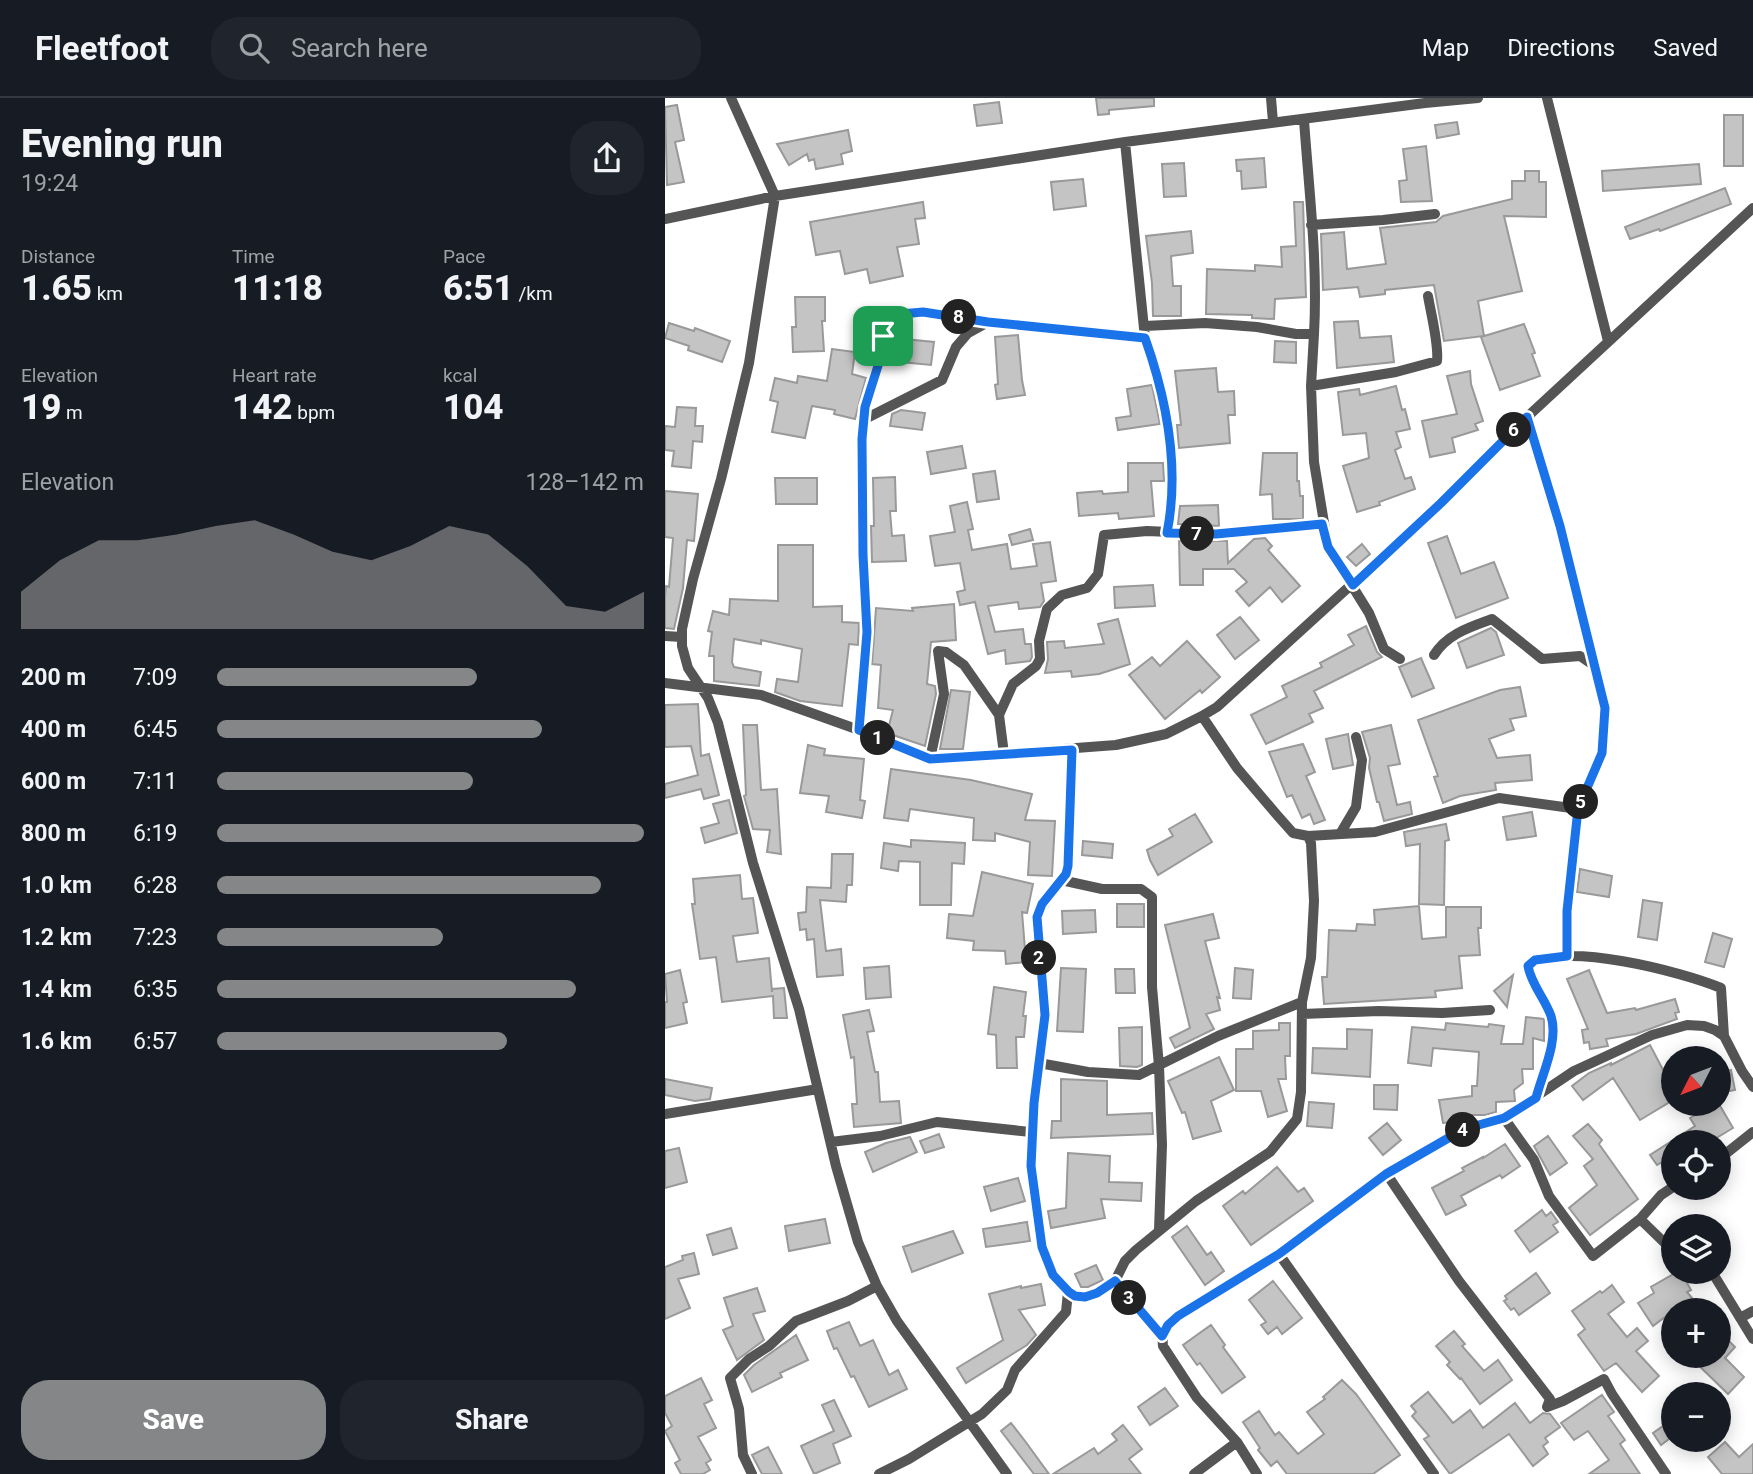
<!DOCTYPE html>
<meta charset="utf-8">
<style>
:root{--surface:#171b24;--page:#20242c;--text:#f1f3f6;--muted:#9ea1a6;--line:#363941;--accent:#858687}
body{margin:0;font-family:Roboto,sans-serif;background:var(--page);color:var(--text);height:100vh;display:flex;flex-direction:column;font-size:26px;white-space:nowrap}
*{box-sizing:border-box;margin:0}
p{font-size:23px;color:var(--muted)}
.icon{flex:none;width:38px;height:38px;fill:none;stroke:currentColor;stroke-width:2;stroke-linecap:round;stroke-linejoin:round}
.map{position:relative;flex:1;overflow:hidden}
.drawer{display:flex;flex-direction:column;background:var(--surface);width:665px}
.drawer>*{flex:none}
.needle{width:46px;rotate:228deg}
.tools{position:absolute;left:996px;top:948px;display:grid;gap:14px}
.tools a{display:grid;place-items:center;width:70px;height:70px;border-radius:50%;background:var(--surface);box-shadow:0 4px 18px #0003;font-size:35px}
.pin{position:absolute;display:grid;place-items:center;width:60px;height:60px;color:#fff;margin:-30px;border-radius:14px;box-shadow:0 4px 10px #0006}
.km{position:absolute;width:35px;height:35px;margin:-18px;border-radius:50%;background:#222;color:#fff;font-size:19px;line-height:35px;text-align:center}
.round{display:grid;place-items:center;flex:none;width:74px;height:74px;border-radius:28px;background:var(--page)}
.overview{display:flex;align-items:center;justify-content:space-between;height:119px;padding:0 21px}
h1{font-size:38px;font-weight:800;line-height:52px}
.metrics{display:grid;grid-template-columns:repeat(3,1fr);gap:10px;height:119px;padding:7px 21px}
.metrics div{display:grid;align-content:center}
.metrics b{font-size:35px;font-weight:800}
.metrics small{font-size:19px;font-weight:400}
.metrics p{font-size:19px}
.chart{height:196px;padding:14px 21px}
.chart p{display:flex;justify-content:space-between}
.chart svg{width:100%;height:126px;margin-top:7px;fill:var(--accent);opacity:.7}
.button{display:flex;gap:14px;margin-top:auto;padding:14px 21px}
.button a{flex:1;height:80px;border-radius:28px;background:var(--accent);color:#fff;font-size:28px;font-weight:800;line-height:80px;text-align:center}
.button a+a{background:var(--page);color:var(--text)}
ul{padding:0 21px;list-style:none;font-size:23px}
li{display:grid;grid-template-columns:112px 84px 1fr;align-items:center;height:52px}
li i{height:18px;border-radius:9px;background:var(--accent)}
header{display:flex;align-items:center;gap:42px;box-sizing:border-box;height:98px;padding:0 35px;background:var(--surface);border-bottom:2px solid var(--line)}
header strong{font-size:33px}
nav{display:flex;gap:38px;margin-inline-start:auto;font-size:24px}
.search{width:490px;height:63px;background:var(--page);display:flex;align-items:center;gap:18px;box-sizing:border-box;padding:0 24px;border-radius:28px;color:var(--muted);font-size:26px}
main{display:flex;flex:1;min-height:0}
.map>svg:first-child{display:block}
</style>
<header>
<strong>Fleetfoot</strong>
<div class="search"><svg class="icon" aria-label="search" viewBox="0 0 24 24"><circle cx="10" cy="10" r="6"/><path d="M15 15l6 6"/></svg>Search here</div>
<nav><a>Map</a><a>Directions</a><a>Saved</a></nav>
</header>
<main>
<section class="drawer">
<div class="overview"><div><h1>Evening run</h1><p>19:24</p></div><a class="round"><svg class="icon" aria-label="share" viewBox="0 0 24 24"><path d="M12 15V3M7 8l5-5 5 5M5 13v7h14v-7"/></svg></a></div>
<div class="metrics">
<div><p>Distance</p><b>1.65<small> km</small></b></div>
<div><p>Time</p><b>11:18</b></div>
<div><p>Pace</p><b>6:51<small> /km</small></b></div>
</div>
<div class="metrics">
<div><p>Elevation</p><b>19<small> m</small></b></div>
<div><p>Heart rate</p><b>142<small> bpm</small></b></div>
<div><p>kcal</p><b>104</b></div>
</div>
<div class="chart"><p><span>Elevation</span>128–142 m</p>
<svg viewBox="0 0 160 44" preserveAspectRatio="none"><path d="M0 44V31L10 20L20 13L30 13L40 11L50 8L60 6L70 11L80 17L90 20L100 15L110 8L120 11L130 22L140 36L150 38L160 31V44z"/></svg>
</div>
<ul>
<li><b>200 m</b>7:09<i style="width:61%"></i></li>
<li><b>400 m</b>6:45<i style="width:76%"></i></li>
<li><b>600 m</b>7:11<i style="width:60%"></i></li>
<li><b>800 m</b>6:19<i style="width:100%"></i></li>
<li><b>1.0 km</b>6:28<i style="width:90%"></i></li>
<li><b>1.2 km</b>7:23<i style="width:53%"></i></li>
<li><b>1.4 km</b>6:35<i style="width:84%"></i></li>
<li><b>1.6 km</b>6:57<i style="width:68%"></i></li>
</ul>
<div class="button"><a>Save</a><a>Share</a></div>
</section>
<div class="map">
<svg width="1088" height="1376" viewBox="0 0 1088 1376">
<rect width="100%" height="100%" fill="#fff"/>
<path fill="#c4c4c4" stroke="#999" stroke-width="2" d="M431 0H489V8L444 12V16L433 17Z
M334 4 337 25 312 28 309 7Z
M12 7 19 42 10 44 19 84 2 87 0 9Z
M1059 17H1078V68H1059Z
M792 24 794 36 772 40 770 27Z
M183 32 187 53 176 56 178 66 151 71 149 61 144 63 142 56 124 67 112 46Z
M761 48 767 103 736 104 734 83 742 82 738 51Z
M599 60 601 89 577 91 576 73H572L571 62Z
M519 65 521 98 499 99 497 66Z
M1034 66 1036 86 938 93 937 73Z
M860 73H874V84H881V119L839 118 857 193 813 203 819 238 779 243 769 187 720 192V196L695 199 693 189 658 192 656 136 679 134 682 171 721 166 715 130 771 124 778 118 847 101V83H860Z
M418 81 421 108 389 112 386 84Z
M1060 90 1066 106 995 133 994 131 965 141 960 129Z
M258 104 260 120 250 121 254 146 232 149 238 178 205 185 202 171 180 176 175 153 151 157 145 124Z
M629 104H638L641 199 610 201 609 221 587 220V217L541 216 542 171 590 173V167L617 169 616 149 631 148Z
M526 133 528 155 506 158 508 188H516V218H488L487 185 481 138Z
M130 199H160V223H157L159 253 128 254 127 229H131Z
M693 223 695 240 726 238 729 264 672 270 669 224Z
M4 225 29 233 30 230 65 243 57 264 23 252 24 248 0 240Z
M859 226 870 255 867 256 875 278 835 292 816 239Z
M353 237 357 282 360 297 332 301 330 287 333 286 330 239Z
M229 240 269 244 266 267 226 263Z
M610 243 631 244V265L609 264Z
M167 251 190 254 187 276 201 280 190 321 169 316 170 312 147 308 140 340 107 334 113 304 105 302 110 280 132 285 133 278 162 283Z
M551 270 553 294 569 293 570 317H563L565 345 514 350 512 327H516L510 273Z
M805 273 806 286 818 323 810 326 813 332 787 340 790 354 765 359 757 323 792 316 782 278Z
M487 287 495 326 453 332 451 320 466 318 462 291Z
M731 288 737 312 740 311 745 331 731 334 736 349 730 352 740 381 746 379 750 391 714 404 715 407 692 414 678 368 704 360 701 335 678 337 673 294 694 291 695 297Z
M12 309 31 310 30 328H38L37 344 28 343 26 370 7 368 9 353 0 352V328L10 329Z
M236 312 260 315 257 332 225 328 227 316Z
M297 348 301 370 266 376 262 354Z
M598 355H632V383H634L635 398H638V421H608L607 396 595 397Z
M463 365H498L499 383H486L489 418 454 421 453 415 414 418 412 395 437 393 438 396 463 394Z
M330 373 334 401 312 404 308 376Z
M230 379 231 413H225L227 438 239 437 241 463 207 464 206 428H209L208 380Z
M110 380H152V406H111Z
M0 393 33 396 29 443 22 442 18 490 9 531 0 530V499L1 488 4 489 8 440 0 439Z
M302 404 308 431 303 432 307 452 342 446 346 471 372 468 368 446 385 444 391 483 376 485 379 503 375 509 354 511 353 504 323 508 330 534 358 531 360 546H366L367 559 365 563 341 566 340 552 323 556 310 504 295 507 292 494 300 492 295 465 270 468 265 438 290 434 285 408Z
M553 407 554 428 513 426 515 408Z
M365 431 368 442 347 447 344 437Z
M782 438 796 476 829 464 843 500 791 520 763 445Z
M600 440 607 448 603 452 635 488 617 504 605 489 584 508 571 493 582 484 569 471H538V487H515L514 442 562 443 563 465 589 441Z
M697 446 705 456 691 468 682 459Z
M113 447H148V509L177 508V524L194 525 193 547 184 546 177 608 135 603 110 594 112 581 133 584 137 551 96 542V546L69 541 67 564 69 569 96 574 94 588 49 583V558H44L47 534 43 533 48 513 64 517 65 501 113 503Z
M488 487 490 508 450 510 449 489Z
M289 506 291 542 266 544 262 586 270 588 271 596 260 648 222 635 228 612 213 610 216 567 207 566 211 510 248 513 247 510Z
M575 519 594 542 570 561 552 537Z
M453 521 465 566 434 576 407 579 406 573 380 575 383 561 382 544 399 543 400 550 439 546 433 526Z
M701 528 712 554 717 559 649 593 658 610 644 616 648 624 601 646 586 617 622 599 617 588 657 569 655 565 689 547 683 537Z
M826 530 831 534 839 557 802 570 793 545Z
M522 543 555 579 537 595 535 592 500 621 464 577 487 559 495 568Z
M756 560 769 590 747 599 734 569Z
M855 589 861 618 845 621 849 632 824 641 832 660 865 657 867 682 830 685 831 692 795 698 778 705 769 679 773 678 753 622 835 592Z
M286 592 305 594 298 651H275Z
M33 606 36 658 44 656 54 697 39 701 36 691 0 700V686L33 677 26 648 0 649V607Z
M78 627H92L96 692 112 691 116 756 102 754 105 732 88 731 79 698 81 697Z
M726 627 735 666 723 668 732 707 745 704 747 716 719 723 714 704H712L704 670 705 660 697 634Z
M683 636 688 667 668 671 661 641Z
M638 646 650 674 641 678 660 722 649 726 645 716 637 720 627 697 622 699 604 654Z
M143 647 160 651 159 657 199 661 195 702 200 703 197 720 161 714 164 698 135 695Z
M226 671 306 682 367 696 360 722 390 723 387 778 363 777 365 744 330 735V743L308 742 309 720 245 711 243 723 219 720Z
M64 702 72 735 40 745 36 730 54 725 48 706Z
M867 714 871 738 842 742 838 719Z
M530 716 547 744 493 777 485 762 482 752 508 738 504 731Z
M781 726 784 742 780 743 779 807 754 806 755 746 741 748 739 734Z
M246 742 300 745 299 766 287 765 286 807H255V764L234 763 233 773 216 770 219 745 246 749Z
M418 743 448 746 447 760 417 757Z
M167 756H188L187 787H182L181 804 155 802 161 853 176 851 178 877 152 879 149 841 142 842 141 831 135 832 133 815 141 814 142 789 166 790Z
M915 771 947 778 944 799 912 794Z
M317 774 368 786 362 815 357 814 361 864 341 866 340 853 308 852 309 843 282 840 284 816 308 818Z
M75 777 77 801 88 800 93 835 68 838 72 864 104 860 107 894V891L119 890 122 920H109L108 898 57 904 51 859 35 861 27 806H30L28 781Z
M978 802 997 805 992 842 973 839Z
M452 806H479V829H452Z
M754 808 757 841 781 839V809H816V830H813L815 857 794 858 797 890 770 893 771 899 659 906 657 879H662L664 832 691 833 692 826 710 827 709 812Z
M430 812 431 834 398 836 397 813Z
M548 816 554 840 540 843 555 900 552 899 555 912 541 916 549 931 510 950 505 940 525 930 500 827Z
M1048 835 1067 841 1059 869 1040 864Z
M224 868 226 899 201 901 199 870Z
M396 870 421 871 418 934 392 933Z
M570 870 588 872 586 901 568 900Z
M450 871H469L470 895H451Z
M15 872 22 904 18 905 22 925 0 930V904H2L0 876Z
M924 872 942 915 970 910 971 912 1010 901 1014 914 1010 915 1012 921 971 936 941 941 943 948 925 951 924 944 919 945 917 932 923 931 902 881Z
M848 877 842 909 829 893Z
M329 889 361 894 358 918H361L359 939H351L352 970H332L331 937 323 936Z
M204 912 209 933 202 934 210 974H213L215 1004 234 1003 236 1025 189 1029 187 1006H192L189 959 186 960 178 917Z
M861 919 879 921V943L868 940V971H857L858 985 849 992 850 1003 831 1004V1014L820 1017H798L799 1023 778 1025 774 1002 807 998V988H812L814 954 768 950 766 968 743 965 747 929 780 932 781 925 823 929 824 926 839 928 836 946H858Z
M614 925H625V958H620L621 981H613L622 1013 603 1019 596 993H571V951H588V933L614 932Z
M477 929V967L472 969 455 968 454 930Z
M682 931 707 932 705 979 647 975 648 950 682 951Z
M985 947 1007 989 1003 992 1008 1002 975 1022 948 980 918 1002 907 988 924 975 946 965V967Z
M554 959 569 992 546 1003 556 1033 528 1041 520 1014 517 1015 503 983Z
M1066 972 1070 992 1054 995V974Z
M0 981 47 990 45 1001 30 1003 0 997Z
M396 981 442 983V1017L487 1015 488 1036 386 1040 387 1023H396Z
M709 987H733L732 1012 709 1011Z
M644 1004 669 1006 667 1030 642 1028Z
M1050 1006H1054L1068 1030 1043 1045H1008V1058L992 1067 985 1057 1030 1028 1025 1020Z
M722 1025 736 1042 718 1057 704 1040Z
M923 1026 937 1042 934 1046 973 1101 925 1137 904 1110 932 1087 919 1068 928 1061 908 1038Z
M274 1036 279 1049 260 1055 255 1043Z
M883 1038 902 1065 885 1077 869 1048Z
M245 1039 252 1054 208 1074 200 1054 221 1045Z
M840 1046 855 1068 837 1080 835 1077 796 1098 801 1107 781 1117 767 1090 799 1073 797 1070 818 1059V1060Z
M14 1050 22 1084 0 1090V1053Z
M403 1055 445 1058 444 1084 477 1085 476 1103 436 1101 440 1120 386 1130 383 1113 401 1110Z
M612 1069 633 1094 639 1090 648 1103 586 1147 558 1108 578 1093 580 1096Z
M353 1080 360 1103 326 1113 319 1089Z
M877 1112 881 1118 886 1114 893 1124 888 1127 893 1134 865 1154 850 1133Z
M160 1121 165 1145 124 1153 120 1128Z
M362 1124 365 1143 321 1149 318 1131Z
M522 1128 542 1157 546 1154 559 1173 540 1187 507 1139Z
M66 1130 72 1150 48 1157 42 1137Z
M288 1133 298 1155 247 1174 238 1149Z
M29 1155 34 1176 13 1181 25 1210 0 1221V1169L18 1162 17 1158Z
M431 1167 438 1182 423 1189H416L410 1176Z
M1012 1174H1016L1026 1192 1022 1194 1038 1213H1008L988 1228 973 1205 989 1195 986 1189Z
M871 1175 885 1195 854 1217 849 1210 846 1212 839 1203 842 1201 840 1198Z
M608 1183 637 1220 617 1236 612 1229 603 1236 596 1227 601 1224 584 1202Z
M376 1186 380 1207 354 1212 371 1237 362 1247 301 1285 292 1270 338 1242 324 1196 356 1188V1190Z
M947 1187 959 1204 943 1216 962 1239 972 1230 983 1243 971 1253 994 1278 977 1294 951 1265 939 1273 913 1237 920 1231 907 1213 935 1193 937 1195Z
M92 1190 100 1213 88 1216 99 1242 72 1262 58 1232 68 1228 59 1200Z
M184 1224 195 1248 208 1242 224 1277 233 1272 242 1291 204 1309 189 1278 186 1279 172 1250 169 1251 162 1233Z
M546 1227 560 1247 558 1249 580 1279 557 1295 535 1265 532 1267 518 1247Z
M789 1233 800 1246 797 1248 819 1273 833 1262 847 1282 815 1306 796 1280 795 1281 782 1267 785 1264 771 1248Z
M1054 1233 1070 1249 1060 1260 1079 1279 1063 1296 1024 1258H1054Z
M131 1237 143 1262 115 1275 117 1279 87 1294 79 1277 89 1267Z
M36 1280 47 1302 39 1306 51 1330 33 1339 46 1362 41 1365 45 1372 38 1376H16L10 1365 15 1362 0 1333 7 1328 0 1315V1298Z
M677 1282 691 1296 735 1357 708 1376H622L612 1363 606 1368 593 1352 595 1350 578 1324 594 1313 610 1337 614 1334 633 1356 659 1336 642 1314 660 1301 658 1299Z
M500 1290 513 1308 485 1327 473 1309Z
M763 1294 788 1325 805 1312 818 1330 850 1305 865 1325 878 1315 885 1316 895 1329 880 1340 883 1344 878 1348 883 1356 868 1368 844 1336 785 1376 759 1341 764 1338 747 1318 751 1314 746 1308Z
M937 1297 949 1314 943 1318 960 1342 955 1346 975 1376H924L944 1362 923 1333 909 1342 896 1325Z
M169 1302 186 1338 168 1346 175 1365 149 1376 136 1348 169 1333 157 1307Z
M1008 1321V1338L996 1347 988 1335Z
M346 1325 360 1343 384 1376H369L336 1333Z
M458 1327 477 1351 464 1361 476 1376H388L429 1350 433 1356 452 1342 447 1336Z
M1060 1344 1074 1359 1088 1346V1376H1057L1043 1359Z
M103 1349 117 1376H97L87 1357Z"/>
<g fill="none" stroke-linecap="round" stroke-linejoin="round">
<path stroke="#555" stroke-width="10" d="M66 0 110 98 84 265 56 381 28 481 17 531V548L23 570 43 600 53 625 88 765 134 911 171 1068 193 1144 212 1188 232 1223 342 1376
M606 0 608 24
M882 0 943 243
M460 44 480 240 492 274 502 314 506 351 507 409 502 435
M0 121 110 98 460 44 760 5 813 0
M646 127 718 122 770 116
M480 228 540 225 592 229 631 236H649C653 165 644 93 639 22
M649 236 646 288 649 364 663 449 704 515 719 551 735 561
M646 288 731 274 772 263C774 247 766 216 763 198
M862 319 895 428 940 610 937 655 913 711 902 813V858
M198 322 277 282 291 249 303 235 323 224
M0 538 17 539
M769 557C782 536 805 529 827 521L877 561 915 558 931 569
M0 585 96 597 194 632 265 661 451 647 501 636 537 618 552 609 776 405 862 319 1088 110
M334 617 348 586 371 568 375 561 374 543 382 511 397 497 422 490 433 476 439 437 482 433 551 436 657 427
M194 632 202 534 198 457 197 341 200 309 217 255V223L225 217 258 214 323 224 480 240
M407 651 403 768C398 786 380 800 372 819L380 917 369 1005 367 1068 377 1149C387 1189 412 1216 450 1183L497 1238
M265 661 279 596 273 553 281 554 299 567 334 617 339 656
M675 736 691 709 697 662 691 639
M643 738 710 734 834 700 913 711
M396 782 437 791H476L487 799V889L494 968 497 1047 494 1132
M637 916 714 913 777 915 825 912
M374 965 423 974 474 977 553 938 637 904
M871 1000C877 976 894 943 886 918 880 901 866 886 863 868 898 842 1017 874 1056 890L1059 938
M0 1016 153 991
M839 1020 869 1062 884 1098 928 1158 975 1121 996 1097 1008 1089
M166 1044 215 1038 272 1024 366 1034
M1054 1061 1088 1034
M721 1075 794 1183 885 1301 882 1309 898 1303 939 1281 947 1296 1001 1376
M975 1121 1008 1153
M614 1156 769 1376
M1047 1174 1088 1241
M450 1183 460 1163 471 1152 531 1103 605 1054 632 1021 636 994 637 904 646 860 649 803 646 745 643 738 628 735 612 717 572 670 537 618
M1075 1220 1088 1213
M572 1344 592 1376
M87 1376 78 1357 74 1311 65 1280 84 1261 104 1248 131 1223 183 1203 212 1188
M214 1376 244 1361 317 1316 342 1292 350 1272 401 1214 403 1194
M529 1376 572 1344 532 1300 498 1248C496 1234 503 1227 513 1218L614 1156 721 1075 799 1031 839 1020 909 973 987 937 1022 927 1039 928 1050 932 1059 938 1077 973 1088 989"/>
</g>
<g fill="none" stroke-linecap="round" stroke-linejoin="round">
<defs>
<path id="route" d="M258 214 323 224 480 240C502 302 515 369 502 435L551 436 657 426 663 449 688 487 776 405 862 319 895 428 940 610 937 655 913 711 902 813V858L870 862 863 868C866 886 880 901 886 918 894 943 877 976 871 1000L839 1020 799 1031 721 1076 614 1156 513 1218 503 1227 497 1238 450 1183 432 1195 420 1199 410 1198 404 1194 388 1177 377 1149 366 1068 369 1005 380 917 372 819 377 806 401 776 403 768 407 652 265 661 194 632 202 534 198 457 197 341 200 309 217 255V223L225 217Z"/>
</defs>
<use href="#route" stroke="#fff" stroke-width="14"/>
<use href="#route" stroke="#1a73e8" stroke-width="9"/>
</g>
</svg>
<div class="tools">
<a><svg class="needle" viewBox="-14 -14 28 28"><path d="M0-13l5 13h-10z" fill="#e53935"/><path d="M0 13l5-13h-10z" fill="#9ea1a6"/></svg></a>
<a><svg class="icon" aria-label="locate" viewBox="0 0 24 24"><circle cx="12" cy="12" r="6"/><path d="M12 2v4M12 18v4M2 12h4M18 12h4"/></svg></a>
<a><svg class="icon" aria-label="layers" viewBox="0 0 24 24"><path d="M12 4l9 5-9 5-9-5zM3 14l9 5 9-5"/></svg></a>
<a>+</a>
<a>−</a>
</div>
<div class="pin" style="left:218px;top:238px;background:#1e9e55"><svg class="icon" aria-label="arrive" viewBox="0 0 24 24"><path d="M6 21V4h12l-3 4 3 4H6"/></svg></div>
<b class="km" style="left:213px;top:640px">1</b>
<b class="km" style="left:374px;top:860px">2</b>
<b class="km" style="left:464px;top:1200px">3</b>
<b class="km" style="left:798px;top:1032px">4</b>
<b class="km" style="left:916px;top:704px">5</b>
<b class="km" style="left:849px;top:332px">6</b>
<b class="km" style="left:532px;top:436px">7</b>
<b class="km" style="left:294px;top:219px">8</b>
</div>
</main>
